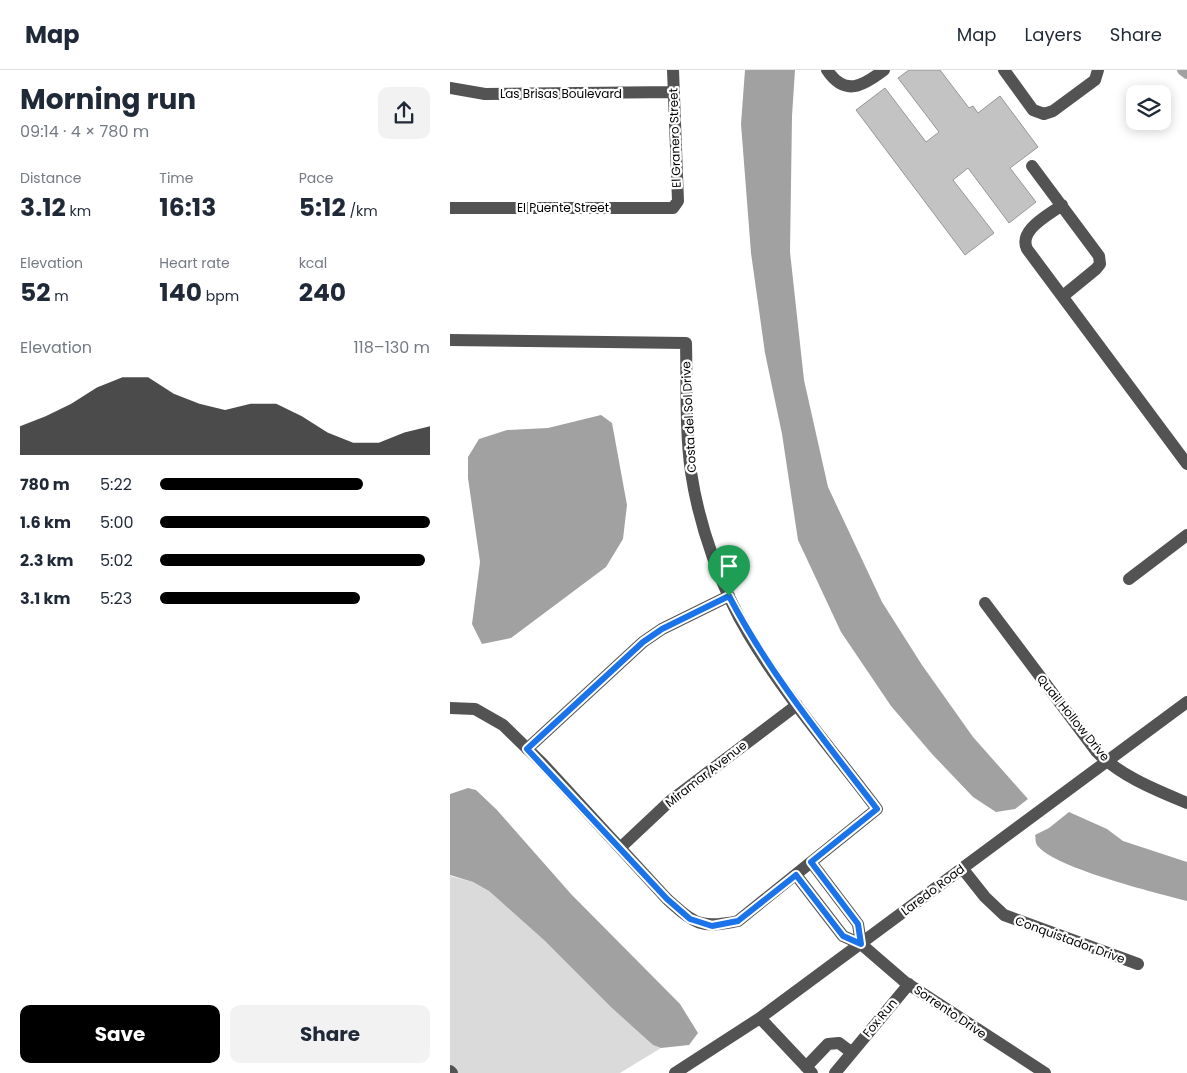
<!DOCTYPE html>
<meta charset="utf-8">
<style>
:root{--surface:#fff;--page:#f2f2f3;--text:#1f2937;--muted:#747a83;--line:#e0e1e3;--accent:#000}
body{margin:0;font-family:Poppins,sans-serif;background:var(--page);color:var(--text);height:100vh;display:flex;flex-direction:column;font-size:19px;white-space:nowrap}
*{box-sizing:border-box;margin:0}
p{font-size:16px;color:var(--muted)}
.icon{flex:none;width:28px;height:28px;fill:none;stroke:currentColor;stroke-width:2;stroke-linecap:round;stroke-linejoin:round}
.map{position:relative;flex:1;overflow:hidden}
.drawer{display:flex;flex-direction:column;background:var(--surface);width:450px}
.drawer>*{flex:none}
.buttons{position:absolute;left:676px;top:15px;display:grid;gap:10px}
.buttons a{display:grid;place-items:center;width:45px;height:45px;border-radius:10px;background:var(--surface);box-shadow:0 2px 12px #0003;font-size:25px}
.pin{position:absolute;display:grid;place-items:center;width:42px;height:42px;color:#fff;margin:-51px -21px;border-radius:50% 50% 50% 0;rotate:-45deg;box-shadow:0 0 5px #0007}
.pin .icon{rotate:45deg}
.round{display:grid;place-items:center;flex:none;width:52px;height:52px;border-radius:10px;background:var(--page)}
.head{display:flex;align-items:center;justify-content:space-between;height:85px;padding:0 20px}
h1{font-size:28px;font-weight:700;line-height:38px}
.stats{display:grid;grid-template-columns:repeat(3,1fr);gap:8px;height:85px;padding:5px 20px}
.stats div{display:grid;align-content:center}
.stats b{font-size:25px;font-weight:700}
.stats small{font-size:14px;font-weight:400}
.stats p{font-size:14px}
.chart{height:140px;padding:10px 20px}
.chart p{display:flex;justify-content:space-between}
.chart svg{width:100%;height:90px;margin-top:5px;fill:var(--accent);opacity:.7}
.action{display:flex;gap:10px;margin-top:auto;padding:10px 20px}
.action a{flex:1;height:58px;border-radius:10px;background:var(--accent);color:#fff;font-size:20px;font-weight:700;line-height:58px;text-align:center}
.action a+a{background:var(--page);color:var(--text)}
ul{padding:0 20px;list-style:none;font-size:16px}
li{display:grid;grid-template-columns:80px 60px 1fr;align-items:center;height:38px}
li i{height:12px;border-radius:6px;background:var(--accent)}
header{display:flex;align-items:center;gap:30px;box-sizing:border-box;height:70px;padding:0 25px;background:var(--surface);border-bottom:1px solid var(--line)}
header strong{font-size:24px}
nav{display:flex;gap:28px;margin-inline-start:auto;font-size:18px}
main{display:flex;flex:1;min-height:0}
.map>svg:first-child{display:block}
</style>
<header>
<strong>Map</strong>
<nav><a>Map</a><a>Layers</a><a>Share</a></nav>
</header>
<main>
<section class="drawer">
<div class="head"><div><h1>Morning run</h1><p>09:14 · 4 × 780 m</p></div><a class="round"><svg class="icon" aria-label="share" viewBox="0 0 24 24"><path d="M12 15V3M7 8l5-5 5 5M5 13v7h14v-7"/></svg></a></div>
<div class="stats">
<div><p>Distance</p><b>3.12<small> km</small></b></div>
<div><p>Time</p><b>16:13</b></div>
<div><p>Pace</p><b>5:12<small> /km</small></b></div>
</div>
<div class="stats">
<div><p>Elevation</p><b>52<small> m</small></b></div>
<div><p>Heart rate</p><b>140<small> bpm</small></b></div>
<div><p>kcal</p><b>240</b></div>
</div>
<div class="chart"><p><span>Elevation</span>118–130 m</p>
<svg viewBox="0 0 160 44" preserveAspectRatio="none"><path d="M0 44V30L10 25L20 19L30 11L40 6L50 6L60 14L70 19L80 22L90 19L100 19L110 25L120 33L130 38L140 38L150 33L160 30V44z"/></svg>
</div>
<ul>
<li><b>780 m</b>5:22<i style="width:75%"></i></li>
<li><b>1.6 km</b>5:00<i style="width:100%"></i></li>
<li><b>2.3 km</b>5:02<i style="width:98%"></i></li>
<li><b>3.1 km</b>5:23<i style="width:74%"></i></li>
</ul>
<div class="action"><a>Save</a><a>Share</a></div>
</section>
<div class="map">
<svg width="737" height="1003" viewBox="0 0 737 1003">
<rect width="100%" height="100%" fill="#fff"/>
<path fill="#dadada" d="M0 806 23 812 39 821 95 871 203 975 211 978 170 1003H0Z"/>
<path fill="#a1a1a1" d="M295 0H345L342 46 340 182 354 310 378 417 432 532 472 595 523 667 578 729 565 739 546 742 523 727 482 684 441 636 391 562 348 470 332 364 315 283 301 183 291 54Z
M151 345 162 353 177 435 173 469 156 497 61 568 32 574 22 554 30 492 18 408V387L29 369 57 360 98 358Z
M18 718 26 720 47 740 121 824 230 934 248 963 239 975 211 978 203 975 161 937 95 871 39 821 23 812 0 805V724Z
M619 742 657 759 673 771 737 792V831C711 824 595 796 586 773 585 770 586 768 585 765L599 758Z"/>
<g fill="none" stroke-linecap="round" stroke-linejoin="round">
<path stroke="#a1a1a1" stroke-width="10" d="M732 0 737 4"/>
</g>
<path fill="#c3c3c3" stroke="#979797" d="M459 0H490L519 38 523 36 528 43 550 26 588 77 560 98 586 132 559 153 518 98 503 110 544 163 515 185 406 40 435 18 476 72 489 62 448 8Z"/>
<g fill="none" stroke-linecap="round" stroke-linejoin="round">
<path stroke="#535353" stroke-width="12" d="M377 0C395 27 413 16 434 0
M554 0 583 40 594 44 603 41 645 10 648 0
M0 18 35 24 223 22
M582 96 649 186 650 194 646 199 613 226
M612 135C599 145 568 160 577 179L737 394
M0 138H223L228 131 223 0
M0 270 236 273C237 315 235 360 241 402 249 456 271 518 299 565 336 627 384 682 427 739L288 851C250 859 245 854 217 829L92 693 53 655 25 639 0 638
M679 509 737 465
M535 533 646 681C670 706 706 720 737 733
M77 679 193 572 212 559 279 526
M170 778 220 731 347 635
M361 792 408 854 411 874
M512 798 535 827 554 845 688 894
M346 805 393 866 411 874 455 912 595 1003
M310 948 362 1003
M356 997 378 974 389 973 401 982
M0 1001 2 1003
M225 1003 310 948 737 632
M385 1003 459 914"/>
</g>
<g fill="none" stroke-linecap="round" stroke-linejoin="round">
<defs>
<path id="route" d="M279 526C319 603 374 670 427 739L361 792 408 854 411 874 393 866 346 805 288 851 262 856 240 849 217 829 77 679 193 572 212 559Z"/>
</defs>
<use href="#route" stroke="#fff" stroke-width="10"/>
<use href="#route" stroke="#1a73e8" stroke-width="6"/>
</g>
<g text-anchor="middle" stroke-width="4.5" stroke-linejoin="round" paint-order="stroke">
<g font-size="12" fill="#000" stroke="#fff">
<text x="111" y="28">Las Brisas Boulevard</text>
<text transform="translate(225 68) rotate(-92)" y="4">El Granero Street</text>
<text x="113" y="142">El Puente Street</text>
<text transform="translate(239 347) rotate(-93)" y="4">Costa del Sol Drive</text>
<text transform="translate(623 648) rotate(51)" y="4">Quail Hollow Drive</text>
<text transform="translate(256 704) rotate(-38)" y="4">Miramar Avenue</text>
<text transform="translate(483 820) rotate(-37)" y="4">Laredo Road</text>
<text transform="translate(620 870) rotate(20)" y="4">Conquistador Drive</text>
<text transform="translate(500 942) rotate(34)" y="4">Sorrento Drive</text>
<text transform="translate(430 948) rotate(-50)" y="4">Fox Run</text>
</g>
</g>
</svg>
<div class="buttons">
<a><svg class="icon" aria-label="layers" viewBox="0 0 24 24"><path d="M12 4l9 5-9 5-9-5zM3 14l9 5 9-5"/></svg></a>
</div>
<div class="pin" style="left:279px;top:526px;background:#1e9e55"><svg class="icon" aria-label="arrive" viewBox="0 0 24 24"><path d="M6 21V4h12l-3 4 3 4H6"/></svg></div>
</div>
</main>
